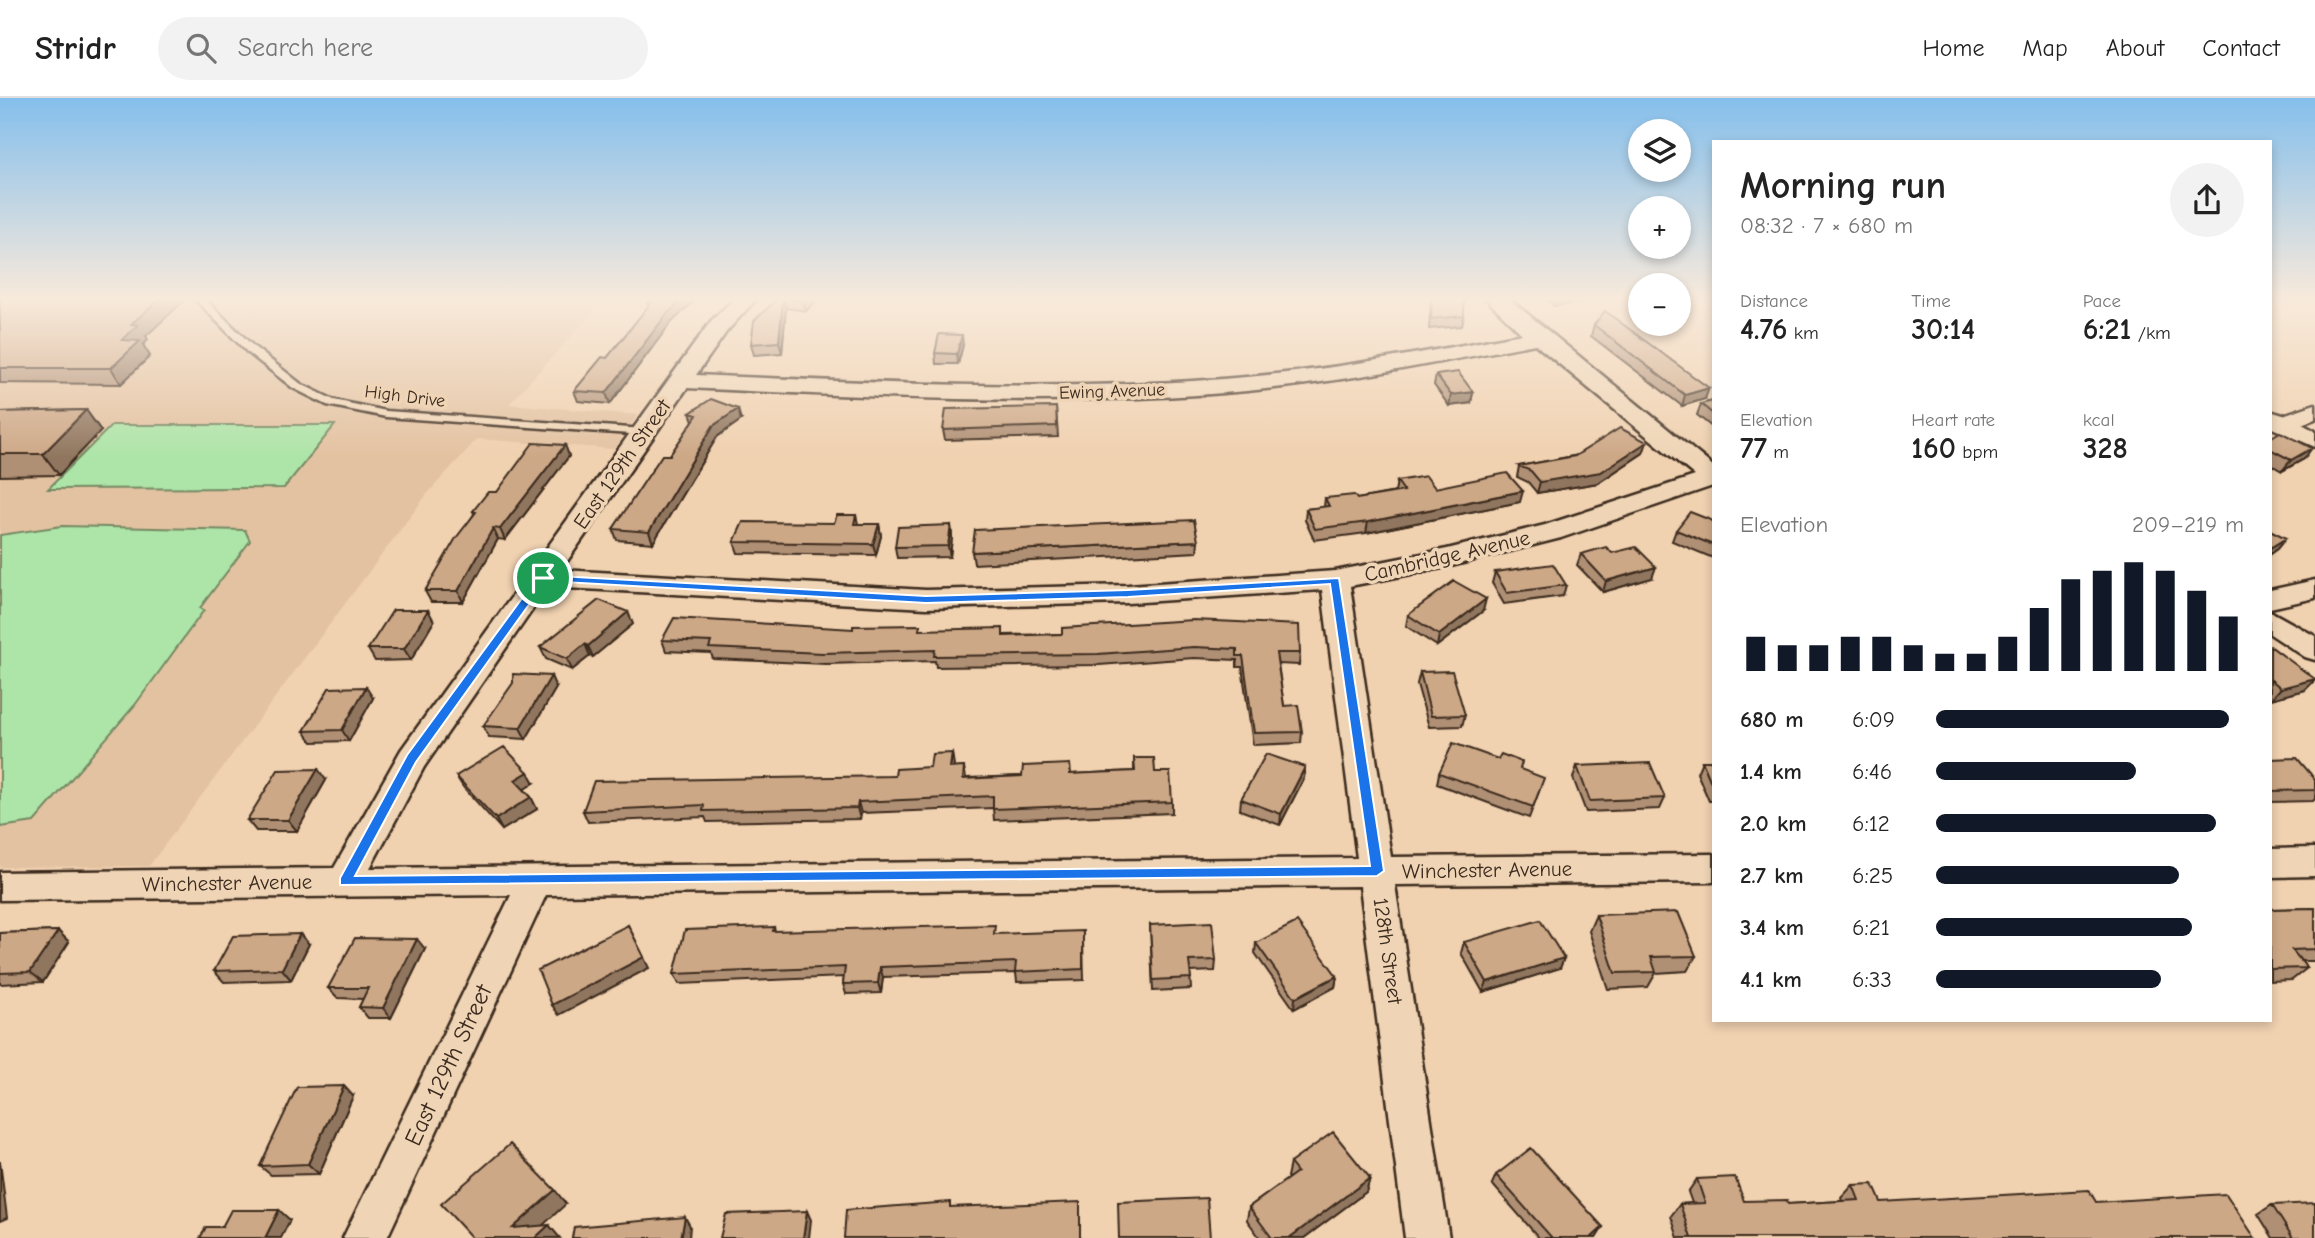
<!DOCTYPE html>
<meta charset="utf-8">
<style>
:root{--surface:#fff;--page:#f2f2f2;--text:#222;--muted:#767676;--line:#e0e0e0;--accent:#111827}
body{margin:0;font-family:"Comic Neue",sans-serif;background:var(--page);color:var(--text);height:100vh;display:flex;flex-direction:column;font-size:26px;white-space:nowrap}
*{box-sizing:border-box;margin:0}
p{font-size:23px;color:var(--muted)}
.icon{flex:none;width:38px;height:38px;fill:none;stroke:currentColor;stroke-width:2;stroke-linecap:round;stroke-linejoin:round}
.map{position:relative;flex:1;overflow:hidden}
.sheet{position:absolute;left:1712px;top:42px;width:560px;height:882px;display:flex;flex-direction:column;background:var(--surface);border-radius:0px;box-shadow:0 4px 10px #0003}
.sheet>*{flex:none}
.fabs{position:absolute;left:1628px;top:21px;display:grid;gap:14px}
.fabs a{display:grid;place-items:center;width:63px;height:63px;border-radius:50%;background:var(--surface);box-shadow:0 4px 10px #0003;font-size:35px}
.pin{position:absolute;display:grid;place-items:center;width:60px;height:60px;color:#fff;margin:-30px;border:4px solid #fff;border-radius:50%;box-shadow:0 2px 7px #0007}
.round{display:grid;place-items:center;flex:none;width:74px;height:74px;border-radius:37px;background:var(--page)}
.overview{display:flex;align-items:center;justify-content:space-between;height:119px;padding:0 28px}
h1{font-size:38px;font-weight:600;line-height:52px}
.metrics{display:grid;grid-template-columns:repeat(3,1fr);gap:10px;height:119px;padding:7px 28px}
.metrics div{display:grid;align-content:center}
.metrics b{font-size:30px;font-weight:600}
.metrics small{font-size:19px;font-weight:400}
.metrics p{font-size:19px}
.chart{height:196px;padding:14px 28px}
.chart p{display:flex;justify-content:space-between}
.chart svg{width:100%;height:126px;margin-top:7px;stroke:var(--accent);stroke-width:6}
ul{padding:0 28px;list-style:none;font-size:23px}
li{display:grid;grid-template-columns:112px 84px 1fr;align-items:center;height:52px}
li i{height:18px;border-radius:9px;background:var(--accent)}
header{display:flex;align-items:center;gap:42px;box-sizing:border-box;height:98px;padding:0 35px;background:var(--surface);border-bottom:2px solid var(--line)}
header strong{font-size:33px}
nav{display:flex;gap:38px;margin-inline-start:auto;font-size:24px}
.search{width:490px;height:63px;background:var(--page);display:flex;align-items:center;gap:18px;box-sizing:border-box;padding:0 24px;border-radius:38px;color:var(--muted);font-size:26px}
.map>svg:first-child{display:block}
</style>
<header>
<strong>Stridr</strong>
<div class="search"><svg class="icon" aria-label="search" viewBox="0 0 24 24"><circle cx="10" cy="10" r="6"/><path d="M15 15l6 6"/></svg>Search here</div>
<nav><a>Home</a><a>Map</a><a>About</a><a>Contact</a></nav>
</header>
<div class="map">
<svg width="2315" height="1140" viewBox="0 0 2315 1140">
<rect width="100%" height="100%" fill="#f0d1b0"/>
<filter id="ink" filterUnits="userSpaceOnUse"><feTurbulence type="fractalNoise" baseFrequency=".0143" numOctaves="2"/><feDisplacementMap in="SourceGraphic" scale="14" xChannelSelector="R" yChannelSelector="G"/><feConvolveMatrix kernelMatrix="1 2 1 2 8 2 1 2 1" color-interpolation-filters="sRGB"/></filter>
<g filter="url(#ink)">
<path fill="#e3c2a1" d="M0 200H606L509 306 638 317 614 351 477 341 427 396 149 768 0 769Z"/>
<path fill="#ade5a8" stroke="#748863" stroke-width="2" d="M112 327H335L284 390 48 391Z
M62 428 245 432 250 443 200 510 204 512 135 607 34 724 0 729V437Z"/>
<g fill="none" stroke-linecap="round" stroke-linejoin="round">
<defs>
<path id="lane" d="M194 200H204L254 249 301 286 334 302 386 313 645 331 651 334 645 337 386 319 327 307 293 290 246 253Z"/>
<path id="street" d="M735 200H757L727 233 696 277C879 285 1063 295 1246 279 1339 271 1431 253 1522 236L1485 200H1508L1713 368V388L1561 440 1447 469 1350 488 1391 759 1713 756V784L1395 787 1449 1140H1405L1360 788 546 797 387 1140H343L511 797 0 802V774L334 770 401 652 711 223ZM1535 246 1695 378 1545 427 1447 451 1335 473 1128 487 926 492 561 472 687 290C873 299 1061 310 1247 293 1344 284 1439 264 1535 246ZM548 489 926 510 1128 505 1322 492 1357 760 370 770 424 669Z
M2315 306V321L2302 326 2315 333V349L2270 329V313L2283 317Z
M2315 482V500L2270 510V492Z
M2270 513 2315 538V562L2305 559 2270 536Z
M2315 750V778L2270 779V751Z"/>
</defs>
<use href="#lane" stroke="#3b2a1e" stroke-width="5"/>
<use href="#street" stroke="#3b2a1e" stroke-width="5"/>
<use href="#lane" fill="#efd5b6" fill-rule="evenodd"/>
<use href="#street" fill="#efd5b6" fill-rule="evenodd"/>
</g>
<path fill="#b09074" stroke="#3b2a1e" stroke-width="2" d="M0 200 146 238 148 242 143 247 150 258 121 286 0 285Z
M653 200H697L670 226 610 306 578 303 574 293 607 260 648 208 647 205Z
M778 200H819L806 213 786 210 782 255 754 257 751 246Z
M1431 200H1464V218L1462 228 1429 231Z
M1546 200H1586L1585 203 1554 208Z
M1594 227 1705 301 1682 308 1591 238Z
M963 247 958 266H936L935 255Z
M1436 277 1473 294 1471 305 1449 308 1434 287Z
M1713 303V330L1697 317 1701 306Z
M1056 309 1058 339 945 342 943 332Z
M86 312 101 333 59 377 0 378V314Z
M690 315 741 322 717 339 653 445 617 442 613 431 670 357 693 323Z
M2270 340 2304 361 2282 373 2270 366Z
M1647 344 1643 355 1598 385 1537 395 1528 384 1517 379 1519 368Z
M565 347 569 358 505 442 498 441 463 504H431L425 493 474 416 473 413 497 394Z
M1397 383 1435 390 1520 404 1366 435 1314 442 1305 422 1306 411 1324 409 1325 400 1357 401 1395 394Z
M856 417 858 426H879L881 438 876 457 738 455 734 444 834 425Z
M1713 423V460L1672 443 1676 432Z
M951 427 952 439 950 459 897 460 895 449Z
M1198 443 1197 454 974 466 972 454Z
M1612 455 1652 480 1603 494 1577 467 1581 456Z
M1495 474 1566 487 1563 498 1504 506 1492 485Z
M1483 513 1437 548 1406 528 1408 517Z
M434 523 411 562 375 563 368 551Z
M633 526 593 559 590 558 572 572 546 561 540 549Z
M853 531 921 532 1004 537 1062 536 1300 555 1299 567 1278 566 1284 608 1302 634 1301 645 1253 647 1242 569H1237V562L1194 560 1099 567 936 569 935 563 826 566 713 561 711 555 666 553 662 542Z
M2270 548 2315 582 2305 592 2271 601 2270 600Z
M1420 574 1465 617 1462 628 1429 629 1417 586Z
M556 590 526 641 489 639 483 628Z
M373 600 349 643 312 644 304 633Z
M952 655 953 670 964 669 966 680 1022 678 1070 666 1071 676 1134 673V660L1155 674 1172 704V715L994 722 993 710 861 715 860 721 707 724 705 719 588 724 583 713 895 678 930 669Z
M2270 661 2315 681V701L2313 703 2270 704Z
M1702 663H1713V703H1709L1697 675Z
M1577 668 1665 700 1660 711 1586 714 1573 680Z
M1305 669 1304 680 1280 727 1240 712 1241 701Z
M1520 671 1540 691 1529 720 1437 686 1439 675Z
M456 678 534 685 524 691 531 699 537 711 502 732 463 689Z
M326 682 297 733H256L247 722Z
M2315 810V863H2301L2307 870 2292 882 2270 883V811Z
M1596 817 1696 858 1687 873 1656 875 1648 889 1608 891 1589 833Z
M1150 827 1216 862 1215 873 1190 874 1191 891 1153 893Z
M774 829 775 833 996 836 1083 843 1084 882 1017 884 1016 875 883 879 881 895 846 896 843 886 844 879 679 886 674 876Z
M58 833 69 844 43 884 0 886V835Z
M1464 844 1564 860 1560 870 1483 894 1461 855Z
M1256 845 1337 878 1335 889 1294 911 1255 855Z
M309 846 291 882 224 884 214 873Z
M425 851 391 920H368L359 909 363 901 338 900 328 890Z
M353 998 319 1076 271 1077 260 1068Z
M1290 1065 1370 1080 1366 1094 1304 1140H1260L1247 1122 1249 1109 1289 1080 1287 1079Z
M1496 1077 1603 1129 1596 1140H1539L1492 1086Z
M1697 1081 1744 1103 1788 1106 1842 1103 1841 1100 1853 1087 1881 1104H2096L2255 1140H1678L1671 1118 1680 1106 1692 1105 1688 1094Z
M2272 1107 2315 1140H2273L2258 1116Z"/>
<path fill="#90765e" stroke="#3b2a1e" stroke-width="2" d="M161 200H187L146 238 148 242 143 247 150 258 121 286 111 270 122 242 131 226Z
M684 200H697L670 226 610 306 606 295 667 216Z
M783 200 786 210 782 255 779 244Z
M807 200H819L806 213 803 203Z
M1556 200H1586L1585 203 1554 208Z
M962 237 963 247 958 266 957 256Z
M1709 290 1705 301 1682 308 1685 297Z
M1473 294 1471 305 1449 308 1451 297Z
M738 311 741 322 717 339 653 445 649 434 713 328Z
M86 312 101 333 59 377 43 356Z
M1647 344 1643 355 1598 385 1537 395 1540 384Z
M565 347 569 358 505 442 500 431Z
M2312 350 2304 361 2282 373 2291 362Z
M1523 393 1520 404 1366 435 1368 424Z
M879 426 881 438 876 457 873 446Z
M951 427 952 439 950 459 948 448Z
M493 430 498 441 463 504 458 493Z
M2286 440 2277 451 2270 456V450Z
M1656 469 1652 480 1603 494 1606 483Z
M1486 501 1483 513 1437 548 1439 537Z
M428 512 434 523 411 562 404 551Z
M628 514 633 526 593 559 588 548Z
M585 546 590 558 572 572 567 561Z
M551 578 556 590 526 641 520 630Z
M2315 581 2305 592 2271 601 2281 590Z
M366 589 373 600 349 643 342 632Z
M952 655 954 667 952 681 950 670Z
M1305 669 1304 680 1280 727 1281 716Z
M318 671 326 682 297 733 288 722Z
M528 674 534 685 521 693 515 682Z
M531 699 537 711 502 732 496 721Z
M858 704 861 715 860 721 857 710Z
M628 827 649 870 559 917 552 907Z
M58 833 69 844 43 884 30 874Z
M300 836 309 846 291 882 282 871Z
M417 841 425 851 391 920 383 910Z
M1564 860 1560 870 1483 894 1487 884Z
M880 869 883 879 881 895 878 885Z
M1337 878 1335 889 1294 911 1295 900Z
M344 988 353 998 319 1076 308 1066Z
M0 1063 7 1120 0 1123Z
M1370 1080 1366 1094 1304 1140H1289Z
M555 1092 566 1106 529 1140 513 1130Z
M279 1112 290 1122 281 1140H265Z
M807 1113 811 1122 809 1140H803Z
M685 1119 690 1128 689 1140H681Z
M549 1127 560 1140H535Z
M1603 1129 1596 1140H1591Z"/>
<path fill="#cda887" stroke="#3b2a1e" stroke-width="2" d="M0 200H161L131 226 138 227 122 242 140 243 111 270H0Z
M653 200H684L667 216 606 295 574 293 602 259 607 260 651 205H647Z
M778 200H807L803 203 783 200 779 244 751 246 754 223Z
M1432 200H1464V218L1431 221Z
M1605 213 1709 290 1685 297 1594 227Z
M939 236 962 237 957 256 935 255Z
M1458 274 1473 294 1451 297 1436 277Z
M711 301 738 311 713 328 649 434 613 431 662 357H670L697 317 690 315Z
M1713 303V316L1701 306Z
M1056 309 1057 328 943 332 946 311Z
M86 312 43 356H0V314Z
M1620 330 1647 344 1601 374 1540 384 1531 373 1519 368 1575 358Z
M2280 334 2312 350 2291 362 2270 351V340Z
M533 345 565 347 500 431 493 430 458 493H425L456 440 476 414 473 413 488 394H497Z
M1507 375 1523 393 1368 424 1315 431 1306 411 1329 408 1325 400 1354 397 1357 401 1404 393 1397 383 1426 378 1435 390Z
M1690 414 1713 423V447L1676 432Z
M837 417H856L854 426H879L873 446 734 444 743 424 834 425Z
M1194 422 1198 443 972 454 975 432Z
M951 427 948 448 895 449 898 429Z
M2270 432 2286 440 2270 450Z
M1606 449 1612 455 1636 449 1656 469 1606 483 1581 456Z
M1553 466 1566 487 1507 495 1495 474Z
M1454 483 1486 501 1439 537 1408 517Z
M599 502 628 514 588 548 585 546 567 561 540 549Z
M393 512H428L404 551H368Z
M674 520 853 531V528L920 527 919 532 1003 530V538L1062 536V530L1194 522 1299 527 1300 555H1276L1284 608 1298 607 1302 634 1254 635 1243 558H1237V551L1194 549 1098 556 934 558 935 552 823 555 709 550 711 544 662 542Z
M2270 548 2315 581 2281 590 2270 581Z
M1452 573 1465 617 1431 618 1420 574Z
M513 576 551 578 520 630 483 628 513 585Z
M366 589 342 632 304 633 329 590Z
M1453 645 1498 661 1501 656 1522 664 1520 671 1544 680 1533 709 1439 675Z
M504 649 528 674 515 682 531 699 496 721 456 678Z
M952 655 950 670 964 669 963 681 1022 678 1023 668 1070 666V676L1135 673 1134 660H1154L1155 674H1170L1172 704 993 711V698L858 704 857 710 703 713 704 707 583 713 594 683 895 678 896 671 930 669 932 656Z
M1266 656 1305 669 1281 716 1241 701Z
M2297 660 2315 681V692L2270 693V661Z
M1702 663H1713V689Z
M1650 665 1665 700 1590 703 1577 668Z
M318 671 288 722H247L278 672Z
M2315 810V851L2292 852 2307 870 2270 871V811Z
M1678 814 1696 858 1651 859 1656 874 1615 875 1596 817Z
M1540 822 1564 860 1487 884 1464 844Z
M1212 824 1216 862 1189 863 1191 880 1153 882 1150 827Z
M1297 824 1337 878 1295 900 1256 845Z
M628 827 644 859 552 907 538 872Z
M995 827 994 836 1083 833V871L1015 874 1016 864 880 869 878 885 843 886 845 869 674 876 685 832 774 829 773 833Z
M58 833 30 874 0 875V835Z
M300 836 282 871 214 873 233 838Z
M355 840 417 841 383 910 359 909 368 890H328Z
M344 988 308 1066 260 1068 297 989Z
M1333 1034 1370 1080 1289 1140H1272L1249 1109 1297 1074 1290 1065Z
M510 1046 555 1092 513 1130 549 1127 535 1140H472L441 1106Z
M1531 1050 1603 1129 1591 1140H1552L1496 1077Z
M1735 1079 1744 1103 1787 1102 1788 1106 1859 1102 1853 1087 1873 1086 1881 1104 2089 1092 2096 1104 2226 1096 2255 1140H1691L1680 1106 1705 1105 1697 1081Z
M1207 1100 1210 1140H1119L1118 1104Z
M950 1104V1109L1080 1104V1140H844L846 1112Z
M2315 1105V1140H2293L2272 1107Z
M231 1112H279L265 1140H200L206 1129H222Z
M807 1113 803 1140H720L726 1116Z
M685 1119 681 1140H572L574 1129Z"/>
</g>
<linearGradient id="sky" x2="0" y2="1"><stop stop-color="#85bfec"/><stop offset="0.56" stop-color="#f8eadb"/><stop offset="1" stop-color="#f8eadb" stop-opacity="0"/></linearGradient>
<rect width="2315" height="359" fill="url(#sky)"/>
<path fill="#1a73e8" stroke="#fff" stroke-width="2" fill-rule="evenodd" d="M539 477 926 498 1128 492 1339 480 1384 773 1377 778 340 787V780L407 657ZM546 483 926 505 1128 499 1330 486 1370 768 355 778 416 664Z"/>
<g text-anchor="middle" stroke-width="7" stroke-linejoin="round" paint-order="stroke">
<g font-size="18" fill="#3b2a1e" stroke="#efd5b6">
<text transform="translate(1112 293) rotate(-2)" y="6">Ewing Avenue</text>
<text transform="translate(405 298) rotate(7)" y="6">High Drive</text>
</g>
<g font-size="21" fill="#3b2a1e" stroke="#efd5b6">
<text transform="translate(622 366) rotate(-55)" y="7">East 129th Street</text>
<text transform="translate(1447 458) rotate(-13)" y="7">Cambridge Avenue</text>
<text transform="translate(1487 772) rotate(-1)" y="7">Winchester Avenue</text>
<text transform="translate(227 785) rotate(-1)" y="7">Winchester Avenue</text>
<text transform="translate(1388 853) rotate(82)" y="7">128th Street</text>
</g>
<g font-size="24" fill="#3b2a1e" stroke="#efd5b6">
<text transform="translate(448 967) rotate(-65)" y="8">East 129th Street</text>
</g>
</g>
</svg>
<div class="fabs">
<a><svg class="icon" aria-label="layers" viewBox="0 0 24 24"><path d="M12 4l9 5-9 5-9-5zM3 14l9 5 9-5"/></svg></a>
<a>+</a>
<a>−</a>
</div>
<div class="pin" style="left:543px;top:480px;background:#1e9e55"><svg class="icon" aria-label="arrive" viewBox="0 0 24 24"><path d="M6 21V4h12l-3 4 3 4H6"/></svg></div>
<section class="sheet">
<div class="overview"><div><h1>Morning run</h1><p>08:32 · 7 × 680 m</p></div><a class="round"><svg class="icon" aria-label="share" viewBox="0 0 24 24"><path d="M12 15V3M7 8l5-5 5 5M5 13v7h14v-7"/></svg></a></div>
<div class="metrics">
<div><p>Distance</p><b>4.76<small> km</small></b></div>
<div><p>Time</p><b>30:14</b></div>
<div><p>Pace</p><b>6:21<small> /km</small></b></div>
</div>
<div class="metrics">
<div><p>Elevation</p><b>77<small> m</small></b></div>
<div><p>Heart rate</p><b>160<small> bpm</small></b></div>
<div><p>kcal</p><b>328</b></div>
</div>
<div class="chart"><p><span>Elevation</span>209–219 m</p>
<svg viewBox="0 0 160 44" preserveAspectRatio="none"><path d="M5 44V32M15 44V35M25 44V35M35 44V32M45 44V32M55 44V35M65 44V38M75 44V38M85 44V32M95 44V22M105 44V12M115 44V9M125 44V6M135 44V9M145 44V16M155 44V25"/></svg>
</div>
<ul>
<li><b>680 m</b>6:09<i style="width:95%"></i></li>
<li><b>1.4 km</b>6:46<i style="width:65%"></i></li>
<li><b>2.0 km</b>6:12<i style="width:91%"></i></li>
<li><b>2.7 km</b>6:25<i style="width:79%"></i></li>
<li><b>3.4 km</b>6:21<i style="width:83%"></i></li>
<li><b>4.1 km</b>6:33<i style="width:73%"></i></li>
</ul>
</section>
</div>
